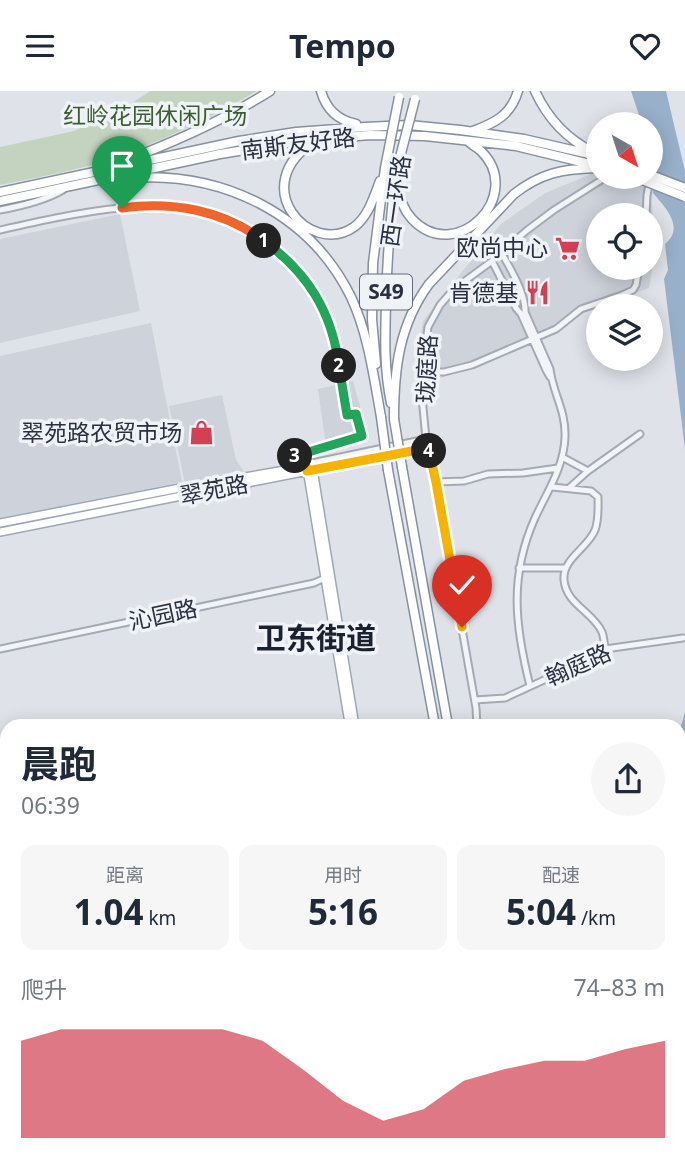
<!DOCTYPE html>
<html lang="zh">
<meta charset="utf-8">
<style>
:root{--surface:#fff;--page:#f6f6f7;--text:#1f2937;--muted:#747a83;--accent:#d24052}
body{margin:0;font-family:"Noto Sans","Noto Sans SC",sans-serif;background:var(--page);color:var(--text);height:100vh;display:flex;flex-direction:column;font-size:26px;white-space:nowrap}
*{box-sizing:border-box;margin:0}
p{font-size:23px;color:var(--muted)}
.icon{flex:none;width:38px;height:38px;fill:none;stroke:currentColor;stroke-width:2;stroke-linecap:round;stroke-linejoin:round}
.map{position:relative;flex:1;overflow:hidden}
.sheet{position:absolute;left:0px;top:628px;width:686px;height:450px;display:flex;flex-direction:column;background:var(--surface);border-radius:21px 21px 0 0;box-shadow:0 4px 18px #0003}
.sheet>*{flex:none}
.needle{width:46px;rotate:141deg}
.buttons{position:absolute;left:586px;top:21px;display:grid;gap:14px}
.buttons a{display:grid;place-items:center;width:77px;height:77px;border-radius:50%;background:var(--surface);box-shadow:0 4px 18px #0003;font-size:35px}
.pin{position:absolute;display:grid;place-items:center;width:60px;height:60px;color:#fff;margin:-72px -30px;border-radius:50% 50% 50% 0;rotate:-45deg;box-shadow:0 0 7px #0007}
.pin .icon{rotate:45deg}
.km{position:absolute;width:35px;height:35px;margin:-18px;border-radius:50%;background:#222;color:#fff;font-size:19px;line-height:35px;text-align:center}
.round{display:grid;place-items:center;flex:none;width:74px;height:74px;border-radius:37px;background:var(--page)}
.summary{display:flex;align-items:center;justify-content:space-between;height:119px;padding:0 21px}
h1{font-size:38px;font-weight:700;line-height:52px}
.metrics{display:grid;grid-template-columns:repeat(3,1fr);gap:10px;height:119px;padding:7px 21px}
.metrics div{display:grid;align-content:center;border-radius:14px;background:var(--page);text-align:center}
.metrics b{font-size:35px;font-weight:700}
.metrics small{font-size:19px;font-weight:400}
.metrics p{font-size:19px}
.chart{height:196px;padding:14px 21px}
.chart p{display:flex;justify-content:space-between}
.chart svg{width:100%;height:126px;margin-top:7px;fill:var(--accent);opacity:.7}
header{display:flex;justify-content:space-between;align-items:center;height:91px;padding:0 21px;background:var(--surface);font-size:32px;font-weight:700}
.map>svg:first-child{display:block}
</style>
<header><svg class="icon" aria-label="menu" viewBox="0 0 24 24"><path d="M4 6h16M4 12h16M4 18h16"/></svg>Tempo<svg class="icon" aria-label="heart" viewBox="0 0 24 24"><path d="M12 20l-8-8c-3-5 5-10 8-4 3-6 11-1 8 4z"/></svg></header>
<div class="map">
<svg width="685" height="1077" viewBox="0 0 685 1077">
<rect width="100%" height="100%" fill="#dfe3e9"/>
<path fill="#cdd2db" fill-rule="evenodd" d="M596 81 598 82V86H614L640 92 651 104 656 157 649 197 582 221 560 239 428 292 427 276 415 277 423 230 458 186 501 133 545 102ZM598 124H651V177H598Z
M120 123 140 220 0 252V148Z
M151 232 182 391 0 427V265Z
M353 290 361 319 358 320 366 350 295 371 289 368 288 363 326 355 318 298Z
M222 304 236 369 245 382 185 393 169 315Z"/>
<path fill="#c4d3c0" d="M150 0H257C203 31 145 59 84 76 57 83 28 88 0 94V56L74 40 132 12Z
M0 865 7 902V965L0 926Z"/>
<path fill="#99b0ca" d="M631 0H666L685 80V358L664 188 668 179 665 153C685 137 666 117 653 102 654 93 657 82 657 73 656 59 651 47 651 33H642Z
M685 621V755L679 808V642Z"/>
<g fill="none" stroke-linecap="round" stroke-linejoin="round">
<defs>
<path id="minor" d="M651 61 653 76 651 85
M0 119C22 115 44 110 63 99
M646 124 647 104 650 89
M0 139C40 130 80 121 120 117 138 115 156 113 174 114 207 118 240 132 267 151 298 175 319 203 332 240 341 266 342 296 347 324L356 323 362 345 295 365 297 372 303 373
M501 161C510 177 526 203 525 221L550 278C553 303 566 319 565 346 564 376 547 401 535 427 509 485 515 535 530 595
M492 170 516 217 521 223 546 279 550 286
M422 281H444L472 274 556 238 581 218 622 204 633 199 636 194 639 177
M562 366 588 380
M312 372 426 348
M313 379 428 357
M436 391 464 390 488 383 523 382 558 377
M552 396 591 400 598 406C598 417 599 429 595 439 588 457 562 468 564 489 566 513 593 521 602 541 604 546 604 552 605 558
M569 397 588 380 640 343
M519 477H565
M0 558 314 492 325 487
M475 609 505 607 555 584 605 558 683 547
M477 635 476 617 436 391 426 348 422 306V281L428 236 440 214 454 198 492 170 526 140 554 119 606 86
M0 790 7 788
M0 796 7 795
M685 969V977"/>
<path id="major" d="M307 378 349 632
M0 432 180 397 285 379 312 372 355 635
M0 441 313 379
M0 782 7 785
M0 817 1 811 7 802
M0 845 7 881
M679 930 685 923
M0 942 7 980
M24 1071 25 1077
M44 1071 45 1077
M422 1071 424 1077
M429 1071V1077
M152 1077 169 1071
M235 1077 261 1071"/>
<path id="highway" d="M321 0C326 18 337 29 356 33
M535 0C547 26 567 48 593 61
M473 40C495 32 511 24 518 0
M315 50C245 94 310 167 354 136 368 126 374 106 380 90
M121 71C172 52 224 29 270 0
M128 87C221 80 309 121 351 206 368 242 374 287 381 326
M398 94C399 107 403 118 412 128 456 175 526 104 481 60 478 57 472 54 468 50
M0 101 239 50 296 41 365 36 409 34 460 39 524 48 598 65
M0 110 220 63 299 50 370 44 425 45 516 55 598 75
M376 273 372 228 373 172 385 77
M391 312C384 279 385 247 386 214 387 166 390 122 398 74
M394 328C394 278 399 234 429 193L514 103C541 82 562 78 596 77
M402 376 448 635
M388 379 435 635
M679 920 685 916
M679 947 683 941
M474 1071 480 1077
M516 1071 517 1077
M527 1071 528 1077
M164 1077 199 1071
M202 1077 231 1071
M559 1077 561 1071
M572 1077 575 1071"/>
</defs>
<use href="#minor" stroke="#a4aab3" stroke-width="9"/>
<use href="#major" stroke="#9ea7b5" stroke-width="10"/>
<use href="#highway" stroke="#8690a0" stroke-width="11"/>
<use href="#minor" stroke="#f2f4f7" stroke-width="5"/>
<use href="#major" stroke="#fff" stroke-width="7"/>
<use href="#highway" stroke="#fff" stroke-width="8"/>
<defs>
<path id="highway-bridge" d="M398 74 415 8
M385 77 399 6
M651 84 685 97
M642 89 685 106
M381 326 388 379
M394 328 402 376"/>
</defs>
<use href="#highway-bridge" stroke="#8690a0" stroke-width="11" stroke-linecap="butt"/>
<use href="#highway-bridge" stroke="#fff" stroke-width="8"/>
</g>
<g fill="none" stroke-linecap="round" stroke-linejoin="round">
<defs>
<path id="split-1" d="M122 117C172 110 223 119 264 150"/>
<path id="split-2" d="M264 150C308 182 332 221 339 275"/>
<path id="split-3" d="M295 365 362 345 356 323 347 324 339 275"/>
<path id="split-4" d="M295 365 297 372 306 374 307 380 428 357 429 360"/>
<path id="split-5" d="M429 360 436 391 462 536"/>
</defs>
<use href="#split-1" stroke="#fff" stroke-width="14"/>
<use href="#split-2" stroke="#fff" stroke-width="14"/>
<use href="#split-3" stroke="#fff" stroke-width="14"/>
<use href="#split-4" stroke="#fff" stroke-width="14"/>
<use href="#split-5" stroke="#fff" stroke-width="14"/>
<use href="#split-1" stroke="#f0652b" stroke-width="9"/>
<use href="#split-2" stroke="#22a559" stroke-width="9"/>
<use href="#split-3" stroke="#22a559" stroke-width="9"/>
<use href="#split-4" stroke="#f5b400" stroke-width="9"/>
<use href="#split-5" stroke="#f5b400" stroke-width="9"/>
</g>
<defs>
<symbol id="supermarket-bare" viewBox="-9 -9 18 18"><path d="M-6-5.5h2.5l.6 2H6L4.5 2H-2.5L-4.4-4H-6ZM-1.5 3.2a1.3 1.3 0 1 0 .1 0ZM3 3.2a1.3 1.3 0 1 0 .1 0Z" fill="#d24052" stroke="#eff2f6" stroke-width="2.5" paint-order="stroke"/></symbol>
<symbol id="restaurant-bare" viewBox="-9 -9 18 18"><path d="M-5-6h1v4h1v-4h1v4h1v-4h1v5L-1.5 .5V6h-2V.5L-5-1ZM5-6V6H3V1.5H1.5Q1.5-4 5-6Z" fill="#d24052" stroke="#eff2f6" stroke-width="2.5" paint-order="stroke"/></symbol>
<symbol id="shop-bare" viewBox="-9 -9 18 18"><path d="M-5-2.5h2.3a2.7 3.5 0 0 1 5.4 0H5L5.5 6h-11ZM-1.5-2.5h3a1.5 2.3 0 0 0-3 0Z" fill="#d24052" stroke="#eff2f6" stroke-width="2.5" paint-order="stroke"/></symbol>
</defs>
<g fill-rule="evenodd">
<use href="#supermarket-bare" x="550" y="140" width="35" height="35"/>
<use href="#restaurant-bare" x="520" y="184" width="35" height="35"/>
<use href="#shop-bare" x="184" y="324" width="35" height="35"/>
</g>
<g text-anchor="middle" stroke-width="7" stroke-linejoin="round" paint-order="stroke">
<rect fill="#eff2f6" stroke="#646a77" stroke-width="2" x="360" y="183.5" width="52" height="35" rx="5"/>
<g font-size="21" font-weight="bold" fill="#283041">
<text x="386" y="208">S49</text>
</g>
<g font-size="23" fill="#3b5d34" stroke="#eff2f6">
<text x="155" y="33">红岭花园休闲广场</text>
</g>
<g font-size="23" fill="#283041" stroke="#eff2f6">
<text transform="translate(298 53) rotate(-7)" y="8">南斯友好路</text>
<text transform="translate(396 110) rotate(-82)" y="8">西一环路</text>
<text transform="translate(427 278) rotate(-87)" y="8">珑庭路</text>
<text transform="translate(214 399) rotate(-11)" y="8">翠苑路</text>
<text transform="translate(163 524) rotate(-12)" y="8">沁园路</text>
<text transform="translate(578 574) rotate(-24)" y="8">翰庭路</text>
</g>
<g font-size="23" fill="#283041" stroke="#eff2f6" text-anchor="end">
<text x="548" y="165">欧尚中心</text>
<text x="518" y="210">肯德基</text>
<text x="182" y="350">翠苑路农贸市场</text>
</g>
<g font-size="30" font-weight="bold" fill="#1a2131" stroke="#eff2f6">
<text x="316" y="558">卫东街道</text>
</g>
</g>
</svg>
<div class="buttons">
<a><svg class="needle" viewBox="-14 -14 28 28"><path d="M0-13l5 13h-10z" fill="#e53935"/><path d="M0 13l5-13h-10z" fill="#747a83"/></svg></a>
<a><svg class="icon" aria-label="locate" viewBox="0 0 24 24"><circle cx="12" cy="12" r="6"/><path d="M12 2v4M12 18v4M2 12h4M18 12h4"/></svg></a>
<a><svg class="icon" aria-label="layers" viewBox="0 0 24 24"><path d="M12 4l9 5-9 5-9-5zM3 14l9 5 9-5"/></svg></a>
</div>
<div class="pin" style="left:122px;top:117px;background:#1e9e55"><svg class="icon" aria-label="arrive" viewBox="0 0 24 24"><path d="M6 21V4h12l-3 4 3 4H6"/></svg></div>
<div class="pin" style="left:462px;top:536px;background:#d93025"><svg class="icon" aria-label="check" viewBox="0 0 24 24"><path d="M5 12l5 5 9-10"/></svg></div>
<b class="km" style="left:264px;top:150px">1</b>
<b class="km" style="left:339px;top:275px">2</b>
<b class="km" style="left:295px;top:365px">3</b>
<b class="km" style="left:429px;top:360px">4</b>
<section class="sheet">
<div class="summary"><div><h1>晨跑</h1><p>06:39</p></div><a class="round"><svg class="icon" aria-label="share" viewBox="0 0 24 24"><path d="M12 15V3M7 8l5-5 5 5M5 13v7h14v-7"/></svg></a></div>
<div class="metrics">
<div><p>距离</p><b>1.04<small> km</small></b></div>
<div><p>用时</p><b>5:16</b></div>
<div><p>配速</p><b>5:04<small> /km</small></b></div>
</div>
<div class="chart"><p><span>爬升</span>74–83 m</p>
<svg viewBox="0 0 160 44" preserveAspectRatio="none"><path d="M0 44V10L10 6L20 6L30 6L40 6L50 6L60 10L70 20L80 31L90 38L100 34L110 24L120 20L130 17L140 17L150 13L160 10V44z"/></svg>
</div>
</section>
</div>
